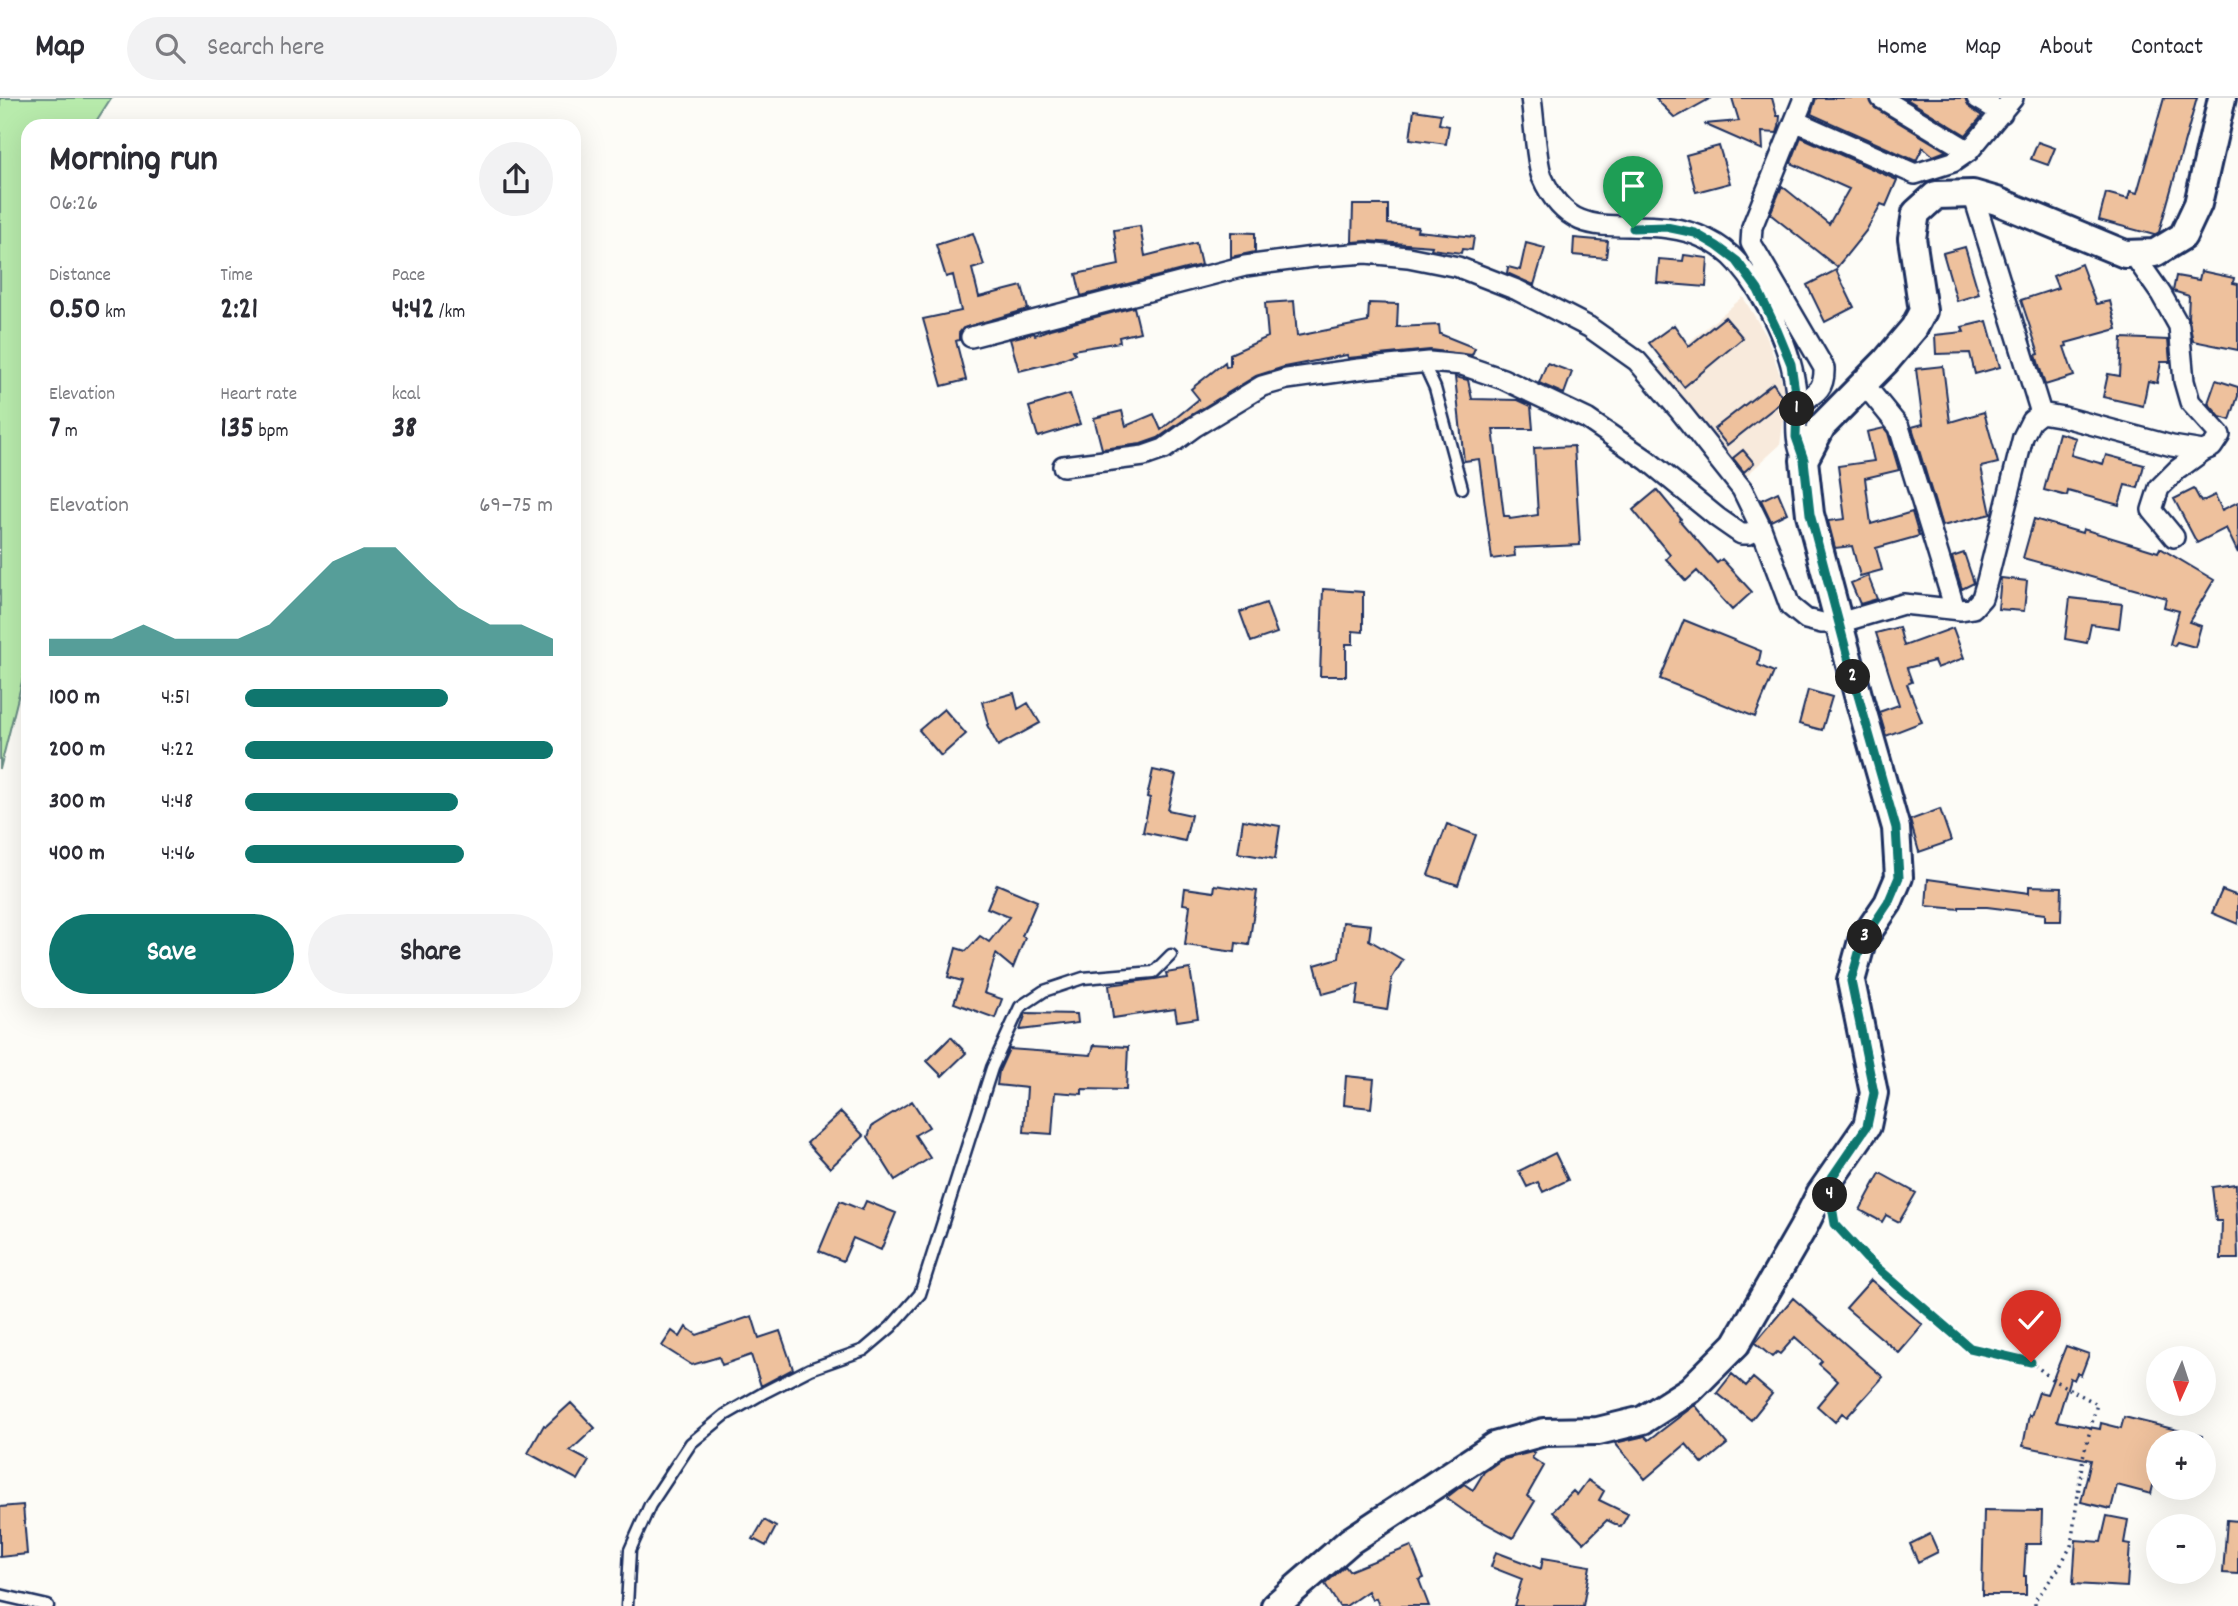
<!DOCTYPE html>
<meta charset="utf-8">
<style>
:root{--surface:#fff;--page:#f2f2f3;--text:#2b2b33;--muted:#7c7c81;--line:#e1e1e2;--accent:#0f766e}
body{margin:0;font-family:Dekko,sans-serif;background:var(--page);color:var(--text);height:100vh;display:flex;flex-direction:column;font-size:26px;white-space:nowrap}
*{box-sizing:border-box;margin:0}
p{font-size:23px;color:var(--muted)}
.icon{flex:none;width:38px;height:38px;fill:none;stroke:currentColor;stroke-width:2;stroke-linecap:round;stroke-linejoin:round}
.map{position:relative;flex:1;overflow:hidden}
.panel{position:absolute;left:21px;top:21px;width:560px;height:889px;display:flex;flex-direction:column;background:var(--surface);border-radius:21px;box-shadow:0 7px 28px #0002}
.panel>*{flex:none}
.needle{width:46px;rotate:183deg}
.tools{position:absolute;left:2146px;top:1248px;display:grid;gap:14px}
.tools a{display:grid;place-items:center;width:70px;height:70px;border-radius:50%;background:var(--surface);box-shadow:0 7px 28px #0002;font-size:35px}
.pin{position:absolute;display:grid;place-items:center;width:60px;height:60px;color:#fff;margin:-72px -30px;border-radius:50% 50% 50% 0;rotate:-45deg;box-shadow:0 0 7px #0007}
.pin .icon{rotate:45deg}
.km{position:absolute;width:35px;height:35px;margin:-18px;border-radius:50%;background:#222;color:#fff;font-size:19px;line-height:35px;text-align:center}
.round{display:grid;place-items:center;flex:none;width:74px;height:74px;border-radius:37px;background:var(--page)}
.summary{display:flex;align-items:center;justify-content:space-between;height:119px;padding:0 28px}
h1{font-size:38px;font-weight:800;line-height:52px}
.metrics{display:grid;grid-template-columns:repeat(3,1fr);gap:10px;height:119px;padding:7px 28px}
.metrics div{display:grid;align-content:center}
.metrics b{font-size:30px;font-weight:800}
.metrics small{font-size:19px;font-weight:400}
.metrics p{font-size:19px}
.chart{height:196px;padding:14px 28px}
.chart p{display:flex;justify-content:space-between}
.chart svg{width:100%;height:126px;margin-top:7px;fill:var(--accent);opacity:.7}
.cta{display:flex;gap:14px;margin-top:auto;padding:14px 28px}
.cta a{flex:1;height:80px;border-radius:42px;background:var(--accent);color:#fff;font-size:28px;font-weight:800;line-height:80px;text-align:center}
.cta a+a{background:var(--page);color:var(--text)}
ul{padding:0 28px;list-style:none;font-size:23px}
li{display:grid;grid-template-columns:112px 84px 1fr;align-items:center;height:52px}
li i{height:18px;border-radius:9px;background:var(--accent)}
header{display:flex;align-items:center;gap:42px;box-sizing:border-box;height:98px;padding:0 35px;background:var(--surface);border-bottom:2px solid var(--line)}
header strong{font-size:33px}
nav{display:flex;gap:38px;margin-inline-start:auto;font-size:24px}
.search{width:490px;height:63px;background:var(--page);display:flex;align-items:center;gap:18px;box-sizing:border-box;padding:0 24px;border-radius:38px;color:var(--muted);font-size:26px}
.map>svg:first-child{display:block}
</style>
<header>
<strong>Map</strong>
<div class="search"><svg class="icon" aria-label="search" viewBox="0 0 24 24"><circle cx="10" cy="10" r="6"/><path d="M15 15l6 6"/></svg>Search here</div>
<nav><a>Home</a><a>Map</a><a>About</a><a>Contact</a></nav>
</header>
<div class="map">
<svg width="2238" height="1508" viewBox="0 0 2238 1508">
<rect width="100%" height="100%" fill="#fdfcf7"/>
<filter id="ink" filterUnits="userSpaceOnUse"><feTurbulence type="fractalNoise" baseFrequency=".0143" numOctaves="2"/><feDisplacementMap in="SourceGraphic" scale="14" xChannelSelector="R" yChannelSelector="G"/><feConvolveMatrix kernelMatrix="1 2 1 2 8 2 1 2 1" color-interpolation-filters="sRGB"/></filter>
<g filter="url(#ink)">
<path fill="#f8eadc" d="M1743 199 1767 239 1787 298 1780 347 1746 378 1656 272Z"/>
<path fill="#b8ebac" stroke="#6a8d85" stroke-width="2" d="M0 0H111L93 28H28V560L0 671Z"/>
<path fill="#eec19d" stroke="#1b2f5e" stroke-width="2" d="M1655 0H1711L1675 20Z
M1732 0H1772L1777 18H1780L1779 29 1777 35 1762 34 1763 52 1704 26 1739 23Z
M1816 0H1869L1875 10 1946 53 1933 58 1923 49 1916 63 1811 16Z
M1905 0H1965L1970 10 1982 18 1966 37Z
M2164 0H2197L2159 134 2154 137 2099 122 2106 95 2128 101 2130 93 2137 95Z
M1414 12 1441 16 1439 26 1449 28 1446 46 1410 41Z
M1801 39 1897 82 1886 108 1881 106 1866 133 1837 169 1770 116 1782 88 1829 126 1849 91 1791 65Z
M2038 44 2055 50 2048 67 2031 61Z
M1719 48 1730 85 1696 94 1686 57Z
M1353 107H1388V126L1418 129 1417 133 1474 139 1472 152 1462 151 1461 155 1431 151 1432 148 1367 143 1352 144Z
M1140 128 1145 158 1196 145 1201 167 1081 198 1076 176 1119 167 1114 132Z
M1231 134 1255 135V154L1231 159Z
M973 135 984 167 972 171 979 199 1022 188 1028 211 963 230 959 235V242L956 243 966 282 942 288 923 221 961 213 953 177 946 179 936 147Z
M1574 140 1608 143 1606 160 1573 157Z
M1526 145 1545 150 1534 187 1507 175 1508 169 1520 172Z
M1965 149 1979 196 1957 203 1943 155Z
M1684 157 1708 160 1706 189 1657 185 1659 161 1683 163Z
M2081 166 2096 206 2110 203 2117 231 2066 245 2067 248 2064 249 2074 278 2045 287 2036 257 2039 256 2021 202 2058 190 2053 178Z
M1836 172 1854 209 1825 224 1807 187Z
M2201 173 2234 180 2233 185 2238 186V252L2193 243 2188 219 2189 198 2173 193 2176 178 2199 182Z
M1294 203 1297 238 1368 224 1369 205 1398 206 1397 229 1439 227 1440 236 1475 250 1472 257 1430 252 1348 260 1347 257 1284 269 1256 278 1188 319 1158 340 1141 346 1102 351 1094 320 1122 313 1126 328 1154 316 1161 332 1199 301 1191 291 1225 264 1226 269 1230 268V256L1268 239 1265 205Z
M1134 209 1140 234 1119 239 1120 244 1073 252 1075 256 1055 264 1019 273 1010 241 1034 235 1035 237 1050 231Z
M1725 219 1743 240 1684 289 1649 245 1674 227 1689 248Z
M1987 223 2000 269 1975 276 1970 255 1936 256 1935 237 1964 234 1962 229Z
M2122 240 2168 242 2170 264H2161L2157 285 2148 283 2143 308 2103 299 2108 276 2120 278Z
M1547 265 1572 274 1564 296 1539 285Z
M1943 268 1950 324 1984 314 1998 365 1981 369 1991 416 1942 428 1912 329 1923 326 1916 271Z
M1455 279 1468 282 1472 301 1518 302 1531 308 1533 331H1493L1504 418H1509L1510 421 1538 417 1534 350 1574 348 1580 447 1514 450 1515 458 1492 461 1479 361 1464 363Z
M2216 282 2238 289V298L2230 322 2220 319 2208 305Z
M1773 285 1784 302 1727 347 1714 331Z
M1070 296 1080 326 1038 339 1029 309Z
M1884 330 1888 335 1899 372 1865 380 1871 426 1912 414 1919 438 1876 450 1882 472 1860 478 1852 448 1835 450 1828 423 1845 421 1838 368 1874 363 1867 334Z
M2059 335 2076 340 2071 357 2103 366 2106 357 2144 367 2138 390 2125 387 2119 407 2068 393 2067 398 2044 392Z
M1743 352 1754 365 1744 374 1733 360Z
M2194 391 2201 404 2215 397 2222 412 2238 404V455L2226 430 2197 445 2174 401Z
M1657 392 1681 421 1680 423 1717 465 1722 461 1752 494 1732 512 1697 473 1686 483 1666 461 1670 457 1633 412Z
M1778 394 1787 415 1771 423 1761 402Z
M2034 421 2082 435 2083 431 2158 454 2160 450 2214 482 2189 524 2201 528 2195 549 2177 544 2174 548 2170 546 2179 513 2164 509 2166 500 2023 460Z
M1964 455 1974 485 1962 491 1952 459Z
M1868 478 1877 501 1860 506 1851 485Z
M2001 480 2027 483 2024 513 1998 511Z
M1323 491 1363 494V534L1353 533V546H1346V578H1320Z
M2070 500 2122 506 2119 530 2091 526 2087 545 2065 541Z
M1266 505 1277 535 1251 544 1240 514Z
M1684 522 1761 553 1758 567 1774 574 1755 619 1660 581Z
M1899 529 1904 548 1953 530 1964 560 1937 570 1934 563 1907 570 1912 584 1907 586 1922 624 1886 638 1879 614 1899 607 1876 535Z
M1808 592 1832 599 1822 632 1799 626Z
M1014 595 1018 611 1028 605 1040 625 998 648 987 627 988 626 982 604Z
M944 611 966 636 941 658 919 632Z
M1153 672 1176 677 1168 712 1191 717 1185 743 1143 734 1150 700 1147 699Z
M1940 711 1951 743 1919 754 1910 722Z
M1243 722 1280 728 1275 761 1238 755Z
M1447 726 1476 737 1458 787 1428 777Z
M1928 781 2029 795V788L2062 789 2061 823H2045V816L1987 809H1959V811L1926 808Z
M997 786 1037 803 1022 838 1025 840 1013 870 996 856 984 895 1002 901 995 920 954 905 962 883 948 879 956 850 966 853 980 838 989 844 1009 819 987 810Z
M1215 787 1257 793 1249 847 1236 845 1235 854 1185 847 1190 807 1183 806 1185 790 1214 794Z
M2222 792 2238 798V826L2212 815Z
M1343 824 1371 827 1369 842 1403 862 1392 880 1387 912 1356 907 1359 886 1323 896 1315 867 1339 860Z
M1190 871 1198 920 1177 923 1175 911 1113 920 1109 887 1155 881 1167 879 1166 875Z
M1026 915 1077 916 1078 925 1020 932Z
M951 939 966 955 942 978 927 963Z
M1094 947 1128 949 1126 992 1082 991V996L1055 994 1052 1036 1024 1034 1027 990 997 987 999 973 1009 951 1091 957Z
M1346 978 1374 981 1371 1010 1344 1007Z
M912 1003 929 1029 915 1037 930 1060 895 1082 868 1039 872 1028Z
M841 1014 864 1038 830 1070 807 1045Z
M1555 1055 1568 1082 1543 1094 1538 1084 1527 1089 1519 1073Z
M1880 1075 1916 1095 1899 1124 1886 1117 1882 1124 1860 1112Z
M2236 1086 2238 1161H2221L2222 1123H2216L2212 1089Z
M840 1103 862 1112 866 1103 896 1115 881 1152 853 1140 843 1163 819 1153Z
M1871 1182 1923 1227 1899 1255 1846 1210Z
M1793 1200 1883 1279 1847 1319 1842 1315 1835 1324 1817 1308 1838 1283 1819 1266 1822 1263 1795 1239 1780 1256 1777 1254 1772 1259 1755 1245Z
M752 1218 759 1240 780 1233 793 1271 761 1288 751 1257 722 1267 719 1259 692 1267 662 1248 672 1233 680 1239 686 1229 697 1237Z
M2066 1248 2089 1256 2081 1277 2077 1275 2074 1282 2070 1280 2057 1323 2100 1331 2101 1325 2121 1330 2124 1319 2202 1338V1344H2158V1367L2151 1396 2117 1387 2111 1411 2081 1404 2091 1362 2023 1348 2029 1317 2031 1318 2039 1294 2047 1296Z
M1732 1276 1746 1288 1753 1280 1772 1296 1751 1322 1717 1295Z
M571 1305 595 1330 570 1353 589 1363 578 1382 528 1355 544 1327 546 1328Z
M1695 1307 1727 1346 1703 1366 1686 1346 1645 1381 1615 1345 1645 1338 1649 1342Z
M1532 1354 1535 1355 1532 1360 1544 1368 1527 1398 1535 1403 1513 1440 1467 1415 1446 1400 1464 1386 1473 1392 1484 1374 1501 1362Z
M1588 1382 1604 1393 1599 1402 1628 1416 1621 1429 1607 1422 1584 1445 1553 1413 1573 1393 1577 1397Z
M23 1407 27 1456 0 1459V1409Z
M1984 1412 2042 1413 2041 1446H2026L2024 1478H2026V1497H1982Z
M2107 1418 2128 1422 2124 1445 2130 1446 2127 1489 2073 1486 2076 1442 2101 1444Z
M764 1422 776 1429 766 1448 753 1441Z
M2227 1422 2238 1423V1476L2223 1475Z
M1930 1436 1938 1454 1918 1464 1910 1446Z
M1411 1448 1424 1480 1419 1482 1429 1508H1379L1376 1500 1372 1502 1368 1493 1346 1508H1339L1325 1486 1345 1468 1349 1473Z
M1496 1454 1541 1471 1543 1460 1590 1468 1583 1508H1514L1522 1481 1491 1469Z"/>
<g fill="none" stroke-linecap="round" stroke-linejoin="round">
<defs>
<path id="lane" d="M1423 264 1435 290 1462 390
M0 1497 48 1508
M627 1508 630 1452 650 1407 691 1345 725 1317 765 1294 810 1271 864 1252 891 1229 920 1196 992 970 1020 909 1044 893 1083 880 1154 874 1171 857"/>
<path id="street" d="M1531 0C1534 19 1536 64 1542 79 1571 145 1614 122 1669 130 1694 133 1721 145 1738 165 1766 197 1792 252 1796 294 1799 317 1792 341 1804 362
M1881 0 1969 53
M1977 0 2002 15
M1795 23 1915 76 1953 64 1969 53 2013 0
M1973 96 2041 315
M971 239 1245 168 1313 159 1366 155 1408 159 1458 169 1517 192 1589 229 1637 263 1680 313 1742 391 1761 430 1790 508 1806 521 1822 525H1839L1903 506 1961 512 1973 510 1982 500 1987 483 2023 339 2031 323 2041 315 2064 319 2172 348 2203 353 2212 349 2220 337 2190 304 2184 283 2179 228 2161 196 2133 156
M1864 286 1899 329 1955 511
M1797 307C1814 296 1825 293 1824 270L1751 145 1752 129 1804 0
M1063 368 1144 358 1164 351 1194 329 1262 288 1287 281 1359 271 1429 264 1462 267 1503 281 1587 321 1647 362 1718 420 1741 436H1749L1761 430
M2174 439 2152 412 2159 390 2177 372 2203 353"/>
<path id="secondary" d="M1275 1508 1350 1443 1494 1348 1544 1334 1598 1333 1643 1322 1690 1292 1736 1246 1803 1130 1820 1096 1867 1028 1874 995 1851 883 1862 843 1888 805 1899 779 1896 730 1858 597 1810 416 1804 362 1822 328 1886 263 1914 230 1923 213 1912 140 1916 115 1936 97 1973 96 1997 103 2125 156 2155 155 2183 138 2198 106 2222 0"/>
</defs>
<use href="#lane" stroke="#1b2f5e" stroke-width="15"/>
<use href="#street" stroke="#1b2f5e" stroke-width="24"/>
<use href="#secondary" stroke="#1b2f5e" stroke-width="32"/>
<path stroke="#1b2f5e" stroke-width="3.5" stroke-dasharray="2 5" stroke-linecap="butt" d="M1833 1118 1835 1127 1866 1160 1970 1250 2031 1264 2053 1282 2097 1306 2083 1359 2071 1448 2057 1473 2035 1502V1508"/>
<use href="#lane" stroke="#fdfcf7" stroke-width="10"/>
<use href="#street" stroke="#fdfcf7" stroke-width="19"/>
<use href="#secondary" stroke="#fdfcf7" stroke-width="26"/>
</g>
</g>
<g fill="none" stroke-linecap="round" stroke-linejoin="round" filter="url(#ink)">
<defs>
<path id="route" d="M1633 130 1666 129 1695 135 1717 148 1737 163 1758 192 1777 232 1791 266 1797 307 1796 339 1804 362 1810 416 1858 597 1896 730 1899 779 1888 805 1862 844 1851 883 1874 995 1867 1028 1828 1085 1835 1126 1866 1160 1970 1250 2031 1264"/>
</defs>
<use href="#route" stroke="#fff" stroke-width="14"/>
<use href="#route" stroke="#0f766e" stroke-width="9"/>
</g>
</svg>
<div class="tools">
<a><svg class="needle" viewBox="-14 -14 28 28"><path d="M0-13l5 13h-10z" fill="#e53935"/><path d="M0 13l5-13h-10z" fill="#7c7c81"/></svg></a>
<a>+</a>
<a>−</a>
</div>
<div class="pin" style="left:1633px;top:130px;background:#1e9e55"><svg class="icon" aria-label="arrive" viewBox="0 0 24 24"><path d="M6 21V4h12l-3 4 3 4H6"/></svg></div>
<div class="pin" style="left:2031px;top:1264px;background:#d93025"><svg class="icon" aria-label="check" viewBox="0 0 24 24"><path d="M5 12l5 5 9-10"/></svg></div>
<b class="km" style="left:1797px;top:311px">1</b>
<b class="km" style="left:1853px;top:579px">2</b>
<b class="km" style="left:1865px;top:839px">3</b>
<b class="km" style="left:1830px;top:1097px">4</b>
<section class="panel">
<div class="summary"><div><h1>Morning run</h1><p>06:26</p></div><a class="round"><svg class="icon" aria-label="share" viewBox="0 0 24 24"><path d="M12 15V3M7 8l5-5 5 5M5 13v7h14v-7"/></svg></a></div>
<div class="metrics">
<div><p>Distance</p><b>0.50<small> km</small></b></div>
<div><p>Time</p><b>2:21</b></div>
<div><p>Pace</p><b>4:42<small> /km</small></b></div>
</div>
<div class="metrics">
<div><p>Elevation</p><b>7<small> m</small></b></div>
<div><p>Heart rate</p><b>135<small> bpm</small></b></div>
<div><p>kcal</p><b>38</b></div>
</div>
<div class="chart"><p><span>Elevation</span>69–75 m</p>
<svg viewBox="0 0 160 44" preserveAspectRatio="none"><path d="M0 44V38L10 38L20 38L30 33L40 38L50 38L60 38L70 33L80 22L90 11L100 6L110 6L120 17L130 27L140 33L150 33L160 38V44z"/></svg>
</div>
<ul>
<li><b>100 m</b>4:51<i style="width:66%"></i></li>
<li><b>200 m</b>4:22<i style="width:100%"></i></li>
<li><b>300 m</b>4:48<i style="width:69%"></i></li>
<li><b>400 m</b>4:46<i style="width:71%"></i></li>
</ul>
<div class="cta"><a>Save</a><a>Share</a></div>
</section>
</div>
